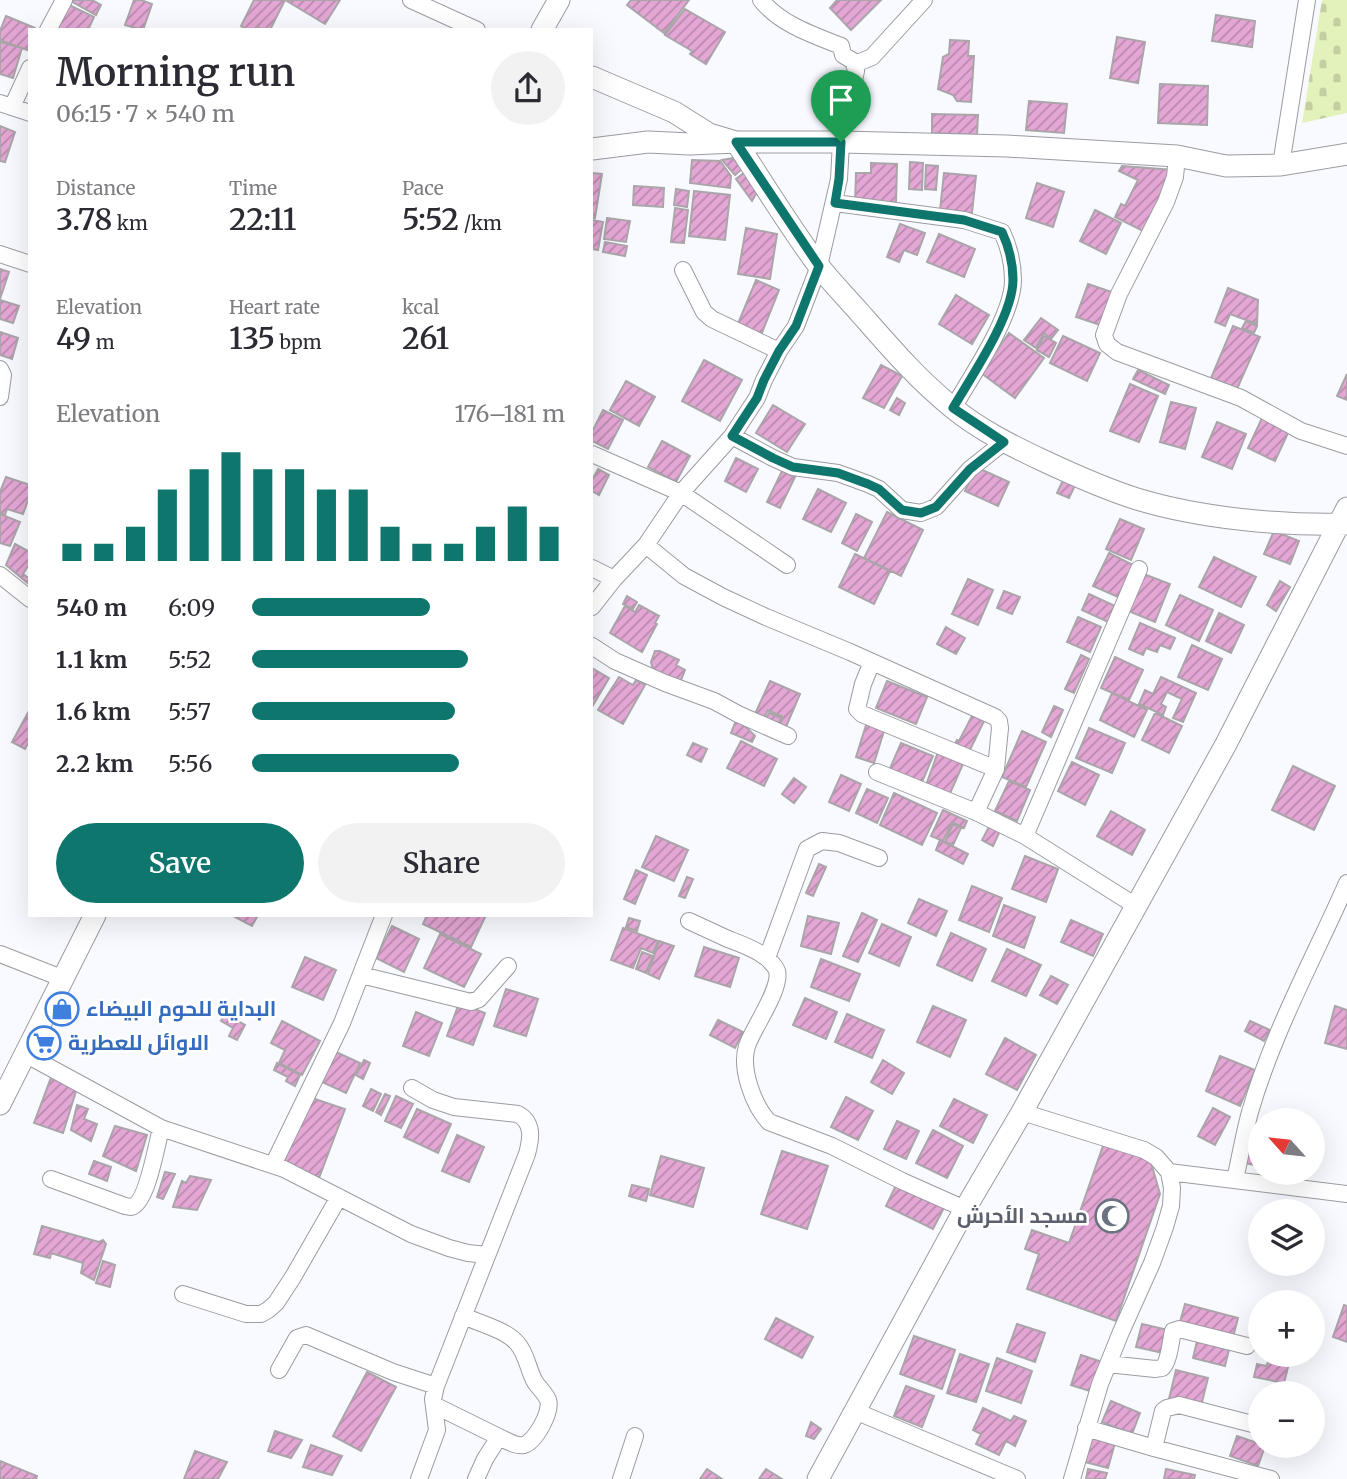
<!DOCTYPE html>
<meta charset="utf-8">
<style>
:root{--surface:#fff;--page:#f2f2f3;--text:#2b2b33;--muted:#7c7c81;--accent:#0f766e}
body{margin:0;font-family:Merriweather,Cairo,serif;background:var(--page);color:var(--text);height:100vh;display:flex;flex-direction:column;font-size:26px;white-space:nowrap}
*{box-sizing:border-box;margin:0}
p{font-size:23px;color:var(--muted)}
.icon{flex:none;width:38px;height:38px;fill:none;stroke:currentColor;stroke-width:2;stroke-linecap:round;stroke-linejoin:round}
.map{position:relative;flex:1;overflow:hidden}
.drawer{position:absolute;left:28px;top:28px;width:565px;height:889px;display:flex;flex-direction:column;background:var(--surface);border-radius:0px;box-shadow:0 7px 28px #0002}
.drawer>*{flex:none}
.needle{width:46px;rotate:297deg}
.controls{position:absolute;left:1248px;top:1108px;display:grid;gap:14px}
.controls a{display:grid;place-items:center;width:77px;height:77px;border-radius:50%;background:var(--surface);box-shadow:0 7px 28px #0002;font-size:35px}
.pin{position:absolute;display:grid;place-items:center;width:60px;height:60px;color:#fff;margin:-72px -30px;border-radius:50% 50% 50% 0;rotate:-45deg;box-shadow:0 0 7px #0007}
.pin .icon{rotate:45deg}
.round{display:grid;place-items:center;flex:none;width:74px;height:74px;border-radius:37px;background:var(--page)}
.summary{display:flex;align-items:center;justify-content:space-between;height:119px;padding:0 28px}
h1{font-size:38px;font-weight:600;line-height:52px}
.stats{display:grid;grid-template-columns:repeat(3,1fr);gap:10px;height:119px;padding:7px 28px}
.stats div{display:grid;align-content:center}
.stats b{font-size:30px;font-weight:600}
.stats small{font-size:19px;font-weight:400}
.stats p{font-size:19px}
.chart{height:196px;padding:14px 28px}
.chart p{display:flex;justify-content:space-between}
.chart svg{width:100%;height:126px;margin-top:7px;stroke:var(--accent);stroke-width:6}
.button{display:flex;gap:14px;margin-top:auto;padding:14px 28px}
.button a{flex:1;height:80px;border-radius:42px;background:var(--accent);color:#fff;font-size:28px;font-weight:600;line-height:80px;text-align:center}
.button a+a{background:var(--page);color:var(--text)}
ul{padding:0 28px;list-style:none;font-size:23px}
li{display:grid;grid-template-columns:112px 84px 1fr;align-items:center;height:52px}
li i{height:18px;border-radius:9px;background:var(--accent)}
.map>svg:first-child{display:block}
</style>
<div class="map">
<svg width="1347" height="1479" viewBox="0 0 1347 1479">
<defs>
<pattern id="cemetery-stones" width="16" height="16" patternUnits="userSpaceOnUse" patternTransform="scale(1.75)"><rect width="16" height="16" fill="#e3f2ba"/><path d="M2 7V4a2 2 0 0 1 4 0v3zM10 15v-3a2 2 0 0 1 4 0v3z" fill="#c3cfa0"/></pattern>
<pattern id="building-hatch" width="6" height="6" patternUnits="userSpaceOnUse" patternTransform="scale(1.75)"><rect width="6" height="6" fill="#e4a7d5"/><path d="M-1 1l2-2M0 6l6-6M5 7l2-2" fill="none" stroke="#b988ad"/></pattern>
</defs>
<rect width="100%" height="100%" fill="#f9faff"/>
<path fill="url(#cemetery-stones)" d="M1322 0H1347V113L1302 123Z"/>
<path fill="url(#building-hatch)" stroke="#aaa5a9" stroke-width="2" d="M69 0H92L101 5 96 15Z
M134 0H141L152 4 143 30 125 25Z
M254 0H285L270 30H263L258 27 257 30H248L241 26Z
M288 0H340L325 24 287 1Z
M631 0H689L664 33 627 5Z
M837 0H881L851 30 830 8Z
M65 3 94 17 88 30H55Z
M685 9 725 32 706 64 690 54 692 51 665 35Z
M1216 15 1255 21 1252 47 1212 41Z
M6 16 35 28V30H30V42L27 50 0 40V31Z
M1117 37 1145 42 1138 83 1110 78Z
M950 40 969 41 968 56H974L971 102 957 101 953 95 938 89 943 57 949 54Z
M0 42 22 48 13 78 0 74Z
M1160 84 1208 86 1207 125 1158 123Z
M1029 101 1067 104 1064 133 1026 130Z
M932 114 978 115 977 135 932 133Z
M0 126 15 132 5 162 0 161Z
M733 158 742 169 735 175 722 160Z
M692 160 720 161 731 176 730 188 690 183Z
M910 162 923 163 922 190 909 189Z
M871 163 897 164 896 202 855 203 856 173H871Z
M926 165 938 166 936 190 925 189Z
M1122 166 1173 170 1145 232 1115 217 1121 204 1125 206 1138 180 1119 171Z
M749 169 761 185 752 201 736 179Z
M592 173 602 174 595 218H592Z
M944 173 976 176 972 213 940 210Z
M1037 183 1064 192 1053 227 1026 218Z
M634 186 664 188 663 207 633 205Z
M676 189 689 191 687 207 674 205Z
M694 191 730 195 725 240 689 236Z
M675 208 688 210 684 243 671 242Z
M1095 210 1121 223 1106 254 1080 241Z
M607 218 630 221 626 242 604 239Z
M592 220 603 222 598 250 592 249Z
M900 224 925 233 917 255 904 250 899 262 887 257Z
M746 228 777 234 770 279 738 274Z
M939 234 975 249 964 277 927 262Z
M605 242 627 246 625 256 603 252Z
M0 269 9 272 0 299Z
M756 280 779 290 761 335 737 326Z
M1088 284 1112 292 1100 325 1076 317Z
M1228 288 1258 300 1257 324 1230 314 1225 326 1215 322Z
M956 295 989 315 972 344 939 324Z
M0 300 19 306 13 323 0 319Z
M1041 318 1058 330 1051 339 1044 333 1036 348 1024 340Z
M1246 321 1257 326 1254 333 1242 328Z
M1233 326 1260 337 1237 389 1211 378Z
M0 332 18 338 12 359 0 355Z
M1009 333 1044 358 1015 398 981 373Z
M1044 336 1056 343 1049 357 1037 350Z
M1063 336 1100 353 1087 381 1050 363Z
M704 360 742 380 720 421 682 401Z
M881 365 902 376 884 408 863 398Z
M1138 370 1169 385 1165 394 1133 379Z
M1347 374V400L1337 396Z
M626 381 655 397 639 426 610 410Z
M1130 384 1158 396 1139 442 1110 431Z
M897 398 905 403 899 415 890 410Z
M1171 402 1196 408 1185 449 1160 442Z
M773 405 805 424 787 452 756 433Z
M603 410 623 420 608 449 592 441V432Z
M1262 418 1289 431 1275 461 1248 448Z
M1217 422 1246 434 1232 469 1202 457Z
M662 441 690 456 676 482 648 467Z
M736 458 758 469 746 492 725 481Z
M976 467 1009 482 998 506 965 491Z
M598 469 609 475 599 495 592 491V480Z
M782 471 795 477 780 508 767 502Z
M1066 474 1078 479 1069 498 1057 493Z
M6 477 30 485V495L23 514 7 509 5 515 0 513V492Z
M818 489 846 503 831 532 803 519Z
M887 512 923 530 901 576 864 558Z
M0 514 20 522 10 546 0 543Z
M856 514 872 522 857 551 842 543Z
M1120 519 1144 529 1131 560 1106 549Z
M1274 531 1299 541 1290 564 1264 554Z
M15 544 30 552V563L23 574 30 579V585L6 565Z
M1109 553 1133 565 1118 597 1093 586Z
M855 554 890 571 874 604 839 587Z
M1214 557 1256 577 1241 607 1199 587Z
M1141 573 1170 584 1155 622 1126 610Z
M968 579 993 590 978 625 952 614Z
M1280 581 1290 587 1276 611 1267 605Z
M1004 591 1020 597 1012 614 997 608Z
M1089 594 1115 606 1108 622 1082 610Z
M1180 595 1213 610 1199 641 1166 625Z
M627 596 637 602 633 609 623 604Z
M639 605 659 616 655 623 657 624 642 652 610 633 625 606 635 612Z
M1219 613 1244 625 1231 653 1206 641Z
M1078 617 1101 627 1090 652 1067 642Z
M1140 623 1175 638 1170 649 1160 645 1157 652 1146 648 1143 655 1129 649Z
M946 627 965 638 956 654 937 644Z
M1192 645 1222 659 1208 690 1178 677Z
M655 651H660L679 660 676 665 685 670 680 683 653 670 651 662Z
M1081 655 1089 659 1074 693 1065 689Z
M1115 657 1143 670 1129 700 1101 688Z
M592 668 609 678 592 707Z
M619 677 633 685 636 680 645 685 623 724 598 710Z
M1161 677 1196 693 1183 722 1173 718 1182 699 1167 692 1161 704 1166 707 1163 715 1139 704 1145 690 1153 694Z
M770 681 800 694 786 727 780 725 783 717 768 710 764 718 755 714Z
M887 681 927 697 916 724 876 708Z
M1112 693 1147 710 1134 737 1100 720Z
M1054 706 1063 710 1051 737 1042 732Z
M30 709V740L25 749 12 742Z
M769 713 781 718 779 724 766 719Z
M1155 713 1182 726 1169 753 1142 740Z
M973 714 985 719 967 756 952 749 957 740 959 741Z
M737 718 755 736 752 742 731 733Z
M867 722 885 728 874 763 856 757Z
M1089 728 1125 743 1112 773 1076 758Z
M1022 731 1046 742 1026 787 1002 777Z
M741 741 777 759 764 786 727 768Z
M693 743 707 749 701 762 687 755Z
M901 743 933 756 920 787 888 773Z
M938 752 963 764 948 798 925 788Z
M1072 762 1099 775 1085 805 1058 791Z
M1293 766 1335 786 1314 830 1272 810Z
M841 775 861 784 849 811 829 802Z
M794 778 806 787 794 803 782 794Z
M1009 781 1030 790 1017 821 995 811Z
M867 789 888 798 877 823 856 813Z
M894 793 937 813 922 845 880 825Z
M943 810 967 821 964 828 952 822 943 841 931 836Z
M1111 811 1145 830 1132 855 1097 836Z
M953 824 961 828 953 845 945 842Z
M990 825 1000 831 993 846 982 840Z
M656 836 688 850 674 881 642 867Z
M940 840 968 854 963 864 936 850Z
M1025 856 1058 869 1046 902 1012 889Z
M819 864 826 867 813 896 806 893Z
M636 870 647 875 635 904 624 899Z
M687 877 693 879 685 898 679 896Z
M972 886 1002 898 989 932 959 920Z
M919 899 947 911 936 936 908 923Z
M1004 905 1035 917 1024 948 993 936Z
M862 913 877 920 858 962 843 956Z
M237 915H258L252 926 235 917Z
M427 915H486L471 947 423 924Z
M808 916 839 923 831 954 801 946Z
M629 918 640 921 637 931 626 927Z
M1071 920 1103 934 1093 956 1061 942Z
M882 924 911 937 899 966 869 953Z
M392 926 419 939 404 972 376 958Z
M623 928 658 941 653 953 641 948 633 968 611 960Z
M951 933 986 949 972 981 937 965Z
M440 934 481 954 464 987 424 968Z
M659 941 674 946 659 979 648 974Z
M704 947 739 958 730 987 695 976Z
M1007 949 1041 965 1026 996 992 981Z
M642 952 653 956 646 973 636 969Z
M305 957 336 970 323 1000 292 987Z
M821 959 860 974 849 1001 811 987Z
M1051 976 1068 985 1057 1004 1040 995Z
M506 989 538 999 526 1036 494 1026Z
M805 998 837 1012 826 1039 793 1025Z
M459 1003 485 1013 473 1045 447 1036Z
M933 1006 966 1020 950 1057 917 1042Z
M1335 1006 1347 1010V1049L1325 1043Z
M416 1012 442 1023 429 1056 403 1046Z
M225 1014 245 1025 237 1040 229 1036 233 1028 221 1021Z
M847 1014 884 1030 872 1058 835 1042Z
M718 1020 743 1032 735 1048 710 1035Z
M282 1021 320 1041 302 1075 279 1063 285 1050 271 1043Z
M1250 1021 1270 1030 1264 1041 1245 1031Z
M1005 1038 1036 1055 1017 1090 986 1074Z
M336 1052 360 1063 346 1093 322 1082Z
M1220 1056 1255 1070 1240 1106 1206 1091Z
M364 1060 370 1063 363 1079 356 1075Z
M883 1060 904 1073 892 1094 871 1082Z
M277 1063 300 1075 295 1086 286 1081 288 1077 274 1070Z
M52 1075 77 1088 63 1133 34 1123Z
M371 1089 381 1094 373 1111 363 1106Z
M385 1094 390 1096 381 1115 376 1112Z
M396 1096 413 1104 401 1128 385 1121Z
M846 1097 873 1111 858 1140 831 1127Z
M312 1098 345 1109 319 1178 280 1161Z
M954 1099 987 1115 973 1143 940 1126Z
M77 1105 88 1109 84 1119 97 1124 91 1141 71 1130Z
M1213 1108 1230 1117 1215 1145 1198 1136Z
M417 1109 451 1124 438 1153 404 1137Z
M897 1121 919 1131 906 1159 884 1149Z
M1251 1125 1260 1127V1166L1244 1163Z
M115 1126 147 1135 136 1171 103 1156Z
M933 1130 963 1146 947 1178 916 1163Z
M457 1135 484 1147 469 1182 442 1171Z
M1104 1143 1150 1159 1160 1194 1116 1321 1027 1289 1039 1254 1025 1249 1032 1230 1069 1243Z
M782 1151 828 1166 807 1229 761 1214Z
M661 1156 704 1168 693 1207 650 1195Z
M94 1161 111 1167 107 1181 89 1174Z
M165 1172 175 1174 163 1199 157 1197Z
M190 1176 211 1180 197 1210 173 1207 182 1181 186 1183Z
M898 1181 946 1204 933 1229 886 1206Z
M632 1185 649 1189 646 1201 629 1196Z
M42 1226 99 1242 103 1240 106 1244 94 1280 81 1273 83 1263 51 1253 50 1258 34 1254Z
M103 1261 115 1265 110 1287 96 1283Z
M1185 1304 1238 1318 1233 1337 1180 1322Z
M1344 1305 1347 1306V1342L1333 1337Z
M776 1318 813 1337 802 1358 765 1339Z
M1017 1324 1045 1333 1035 1362 1007 1352Z
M1142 1324 1168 1330 1163 1353 1136 1347Z
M914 1336 955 1350 942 1389 900 1374Z
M1197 1341 1229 1350 1225 1366 1193 1358Z
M960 1354 989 1364 976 1402 947 1393Z
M1263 1354H1292L1291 1360Z
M1081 1355 1102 1362 1093 1392 1071 1385Z
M997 1358 1032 1371 1021 1403 986 1391Z
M1270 1359 1289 1363 1284 1383 1254 1377 1257 1364 1266 1366Z
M1176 1370 1208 1378 1201 1406 1169 1399Z
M367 1372 396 1387 361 1451 333 1436Z
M906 1386 934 1396 922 1427 894 1416Z
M1111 1401 1140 1413 1132 1434 1102 1422Z
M983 1408 1011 1421 1014 1416 1026 1421 1015 1446 1006 1441 999 1455 976 1444 981 1434 973 1430Z
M811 1422 821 1429 814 1439 806 1436Z
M275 1431 302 1440 291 1458 268 1451Z
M1093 1436 1115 1443 1108 1468 1085 1462Z
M1237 1436 1260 1444V1446H1265L1258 1466 1230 1456Z
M311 1445 342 1456 332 1475 303 1467Z
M195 1451 227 1462 218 1479H184Z
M0 1461 37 1476 36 1479H0Z
M707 1469 722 1479H700Z
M766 1469 782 1479H759Z
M1088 1469 1107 1473 1105 1479H1086Z
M1166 1469 1195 1475 1194 1479H1164Z"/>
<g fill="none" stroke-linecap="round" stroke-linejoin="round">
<defs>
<path id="minor" d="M411 0 477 30
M48 30 64 0
M855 64 872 57 924 0
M0 103 30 113
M12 107 30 68
M1177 156 1175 177 1166 202 1119 294 1104 335 1107 344 1117 352 1241 398 1301 431 1347 446
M1281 165 1307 0
M835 203 964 220 1002 232C1009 247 1013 263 1013 280 1013 316 971 377 953 408
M0 254 30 264
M683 270 704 312 712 319 779 351
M0 369 3 375 0 397
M732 436 773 458 793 467 838 473 868 484 879 489 902 510 921 513 936 507 970 469 1004 442
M592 454 681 493 787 565
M646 545 684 576 723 597 766 617 850 652 995 717 999 721 1000 728 996 769 976 812
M592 568 614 579
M0 575 30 599
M592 607 614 579 646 545 681 493 732 436 757 398 764 380 779 351 796 326 819 266 839 179 841 142 856 71 853 61 843 55 841 46C813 35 780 24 761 0
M592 646 615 661 665 683 714 701 738 714 788 736
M872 662 863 684 857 709 862 714 996 769
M877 772 976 812 1025 836 1136 906
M1025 836 1139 569
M689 921C702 927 715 933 728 939 741 944 756 949 767 958 770 961 776 967 777 971 782 988 753 1028 747 1046 740 1068 753 1105 769 1122L832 1146 902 1181 965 1209
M0 954 64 979
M767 958 807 849 822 841 839 843 879 858
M361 975 471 1002 479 999 508 966
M25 1054 161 1128 284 1169 411 1234 449 1248 468 1253 487 1255
M412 1088 433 1100 454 1107 518 1114C534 1123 531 1139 527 1154L436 1386 433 1399 437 1430 419 1479
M1022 1112 1144 1150 1156 1157 1169 1172 1347 1194
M273 1165 342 1023 384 915
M51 1179 125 1206C127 1206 129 1207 131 1207 147 1204 157 1143 161 1128
M1235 1180C1240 1157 1244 1134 1250 1112 1273 1032 1314 958 1347 883
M183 1294 246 1314H261L268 1310 276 1303 293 1277 339 1197
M463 1316C479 1323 506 1330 517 1343 527 1354 528 1370 535 1382 539 1388 545 1393 548 1400 552 1411 536 1441 524 1445 516 1447 506 1440 499 1437L485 1459 476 1479
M1108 1364 1155 1369C1157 1368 1160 1369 1162 1368 1169 1363 1171 1339 1173 1331L1179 1329 1247 1346
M279 1370 297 1338 306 1335 393 1372 436 1386
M434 1405 499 1437
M855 1411 1017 1479
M1086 1428 1154 1448 1271 1479
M1154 1448 1163 1411 1167 1408 1179 1405 1260 1426
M621 1479 635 1436
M1072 1479 1100 1384 1121 1332 1152 1263 1165 1227 1171 1206 1172 1188 1169 1172"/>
<path id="tertiary" d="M542 30 559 0
M592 77 674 112 709 134 736 142C763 183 789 226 818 265 831 282 846 297 860 313 889 346 918 380 953 408 980 430 1012 446 1044 461 1074 475 1105 489 1137 499 1199 518 1282 526 1347 524
M592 149 648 142 690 144 736 142H841L1007 146 1177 156 1226 166 1281 165 1347 154
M0 1104 95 915
M818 1479 965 1209 1022 1112 1226 744 1347 508"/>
</defs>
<use href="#minor" stroke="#9b9ca2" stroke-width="18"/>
<use href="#tertiary" stroke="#9b9ca2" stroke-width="23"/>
<use href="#minor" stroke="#fff" stroke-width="16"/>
<use href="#tertiary" stroke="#fff" stroke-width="21"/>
</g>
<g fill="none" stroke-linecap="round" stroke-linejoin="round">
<defs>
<path id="route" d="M736 142H841L839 179 835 203 964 220 1002 232C1009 247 1013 263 1013 280 1013 316 971 377 953 408L1004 442 970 469 936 507 921 513 902 510 879 489 868 484 838 473 793 467 773 458 732 436 757 398 764 380 779 351 796 326 819 266Z"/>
</defs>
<use href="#route" stroke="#fff" stroke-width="14"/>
<use href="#route" stroke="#0f766e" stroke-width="9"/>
</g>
<defs>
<symbol id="shop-ring" viewBox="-11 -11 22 22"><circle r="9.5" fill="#fff" stroke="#3f7fe0" stroke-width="1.5"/><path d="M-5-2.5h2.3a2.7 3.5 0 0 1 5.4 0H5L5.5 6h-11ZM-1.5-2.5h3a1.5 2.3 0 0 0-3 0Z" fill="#3f7fe0"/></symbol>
<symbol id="supermarket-ring" viewBox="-11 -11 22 22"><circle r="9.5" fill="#fff" stroke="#3f7fe0" stroke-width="1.5"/><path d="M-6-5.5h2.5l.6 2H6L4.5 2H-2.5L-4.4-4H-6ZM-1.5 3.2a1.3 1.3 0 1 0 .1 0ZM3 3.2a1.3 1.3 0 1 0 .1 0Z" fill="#3f7fe0"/></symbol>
<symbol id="mosque-ring" viewBox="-11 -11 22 22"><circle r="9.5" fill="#fff" stroke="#6b7280" stroke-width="1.5"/><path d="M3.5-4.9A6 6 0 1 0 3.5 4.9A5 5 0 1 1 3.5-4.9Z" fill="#6b7280"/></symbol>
</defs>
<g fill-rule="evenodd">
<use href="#shop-ring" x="43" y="990" width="38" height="38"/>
<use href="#supermarket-ring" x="25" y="1024" width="38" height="38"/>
<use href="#mosque-ring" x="1093" y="1197" width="38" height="38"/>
</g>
<g text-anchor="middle" stroke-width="5" stroke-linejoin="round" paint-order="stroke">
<g font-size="21" font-weight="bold" fill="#366cbe" stroke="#fff" text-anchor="start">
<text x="86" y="1016">البداية للحوم البيضاء</text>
<text x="68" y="1050">الاوائل للعطرية</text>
</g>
<g font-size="21" font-weight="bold" fill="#5b616d" stroke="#fff" text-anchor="end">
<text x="1088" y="1223">مسجد الأحرش</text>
</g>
</g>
</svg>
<div class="controls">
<a><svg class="needle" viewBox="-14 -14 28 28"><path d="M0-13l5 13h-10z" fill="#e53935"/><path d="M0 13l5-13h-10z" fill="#7c7c81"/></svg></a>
<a><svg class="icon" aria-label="layers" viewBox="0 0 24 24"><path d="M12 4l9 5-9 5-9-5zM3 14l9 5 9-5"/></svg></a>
<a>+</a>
<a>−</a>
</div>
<div class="pin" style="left:841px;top:142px;background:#1e9e55"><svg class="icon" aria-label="arrive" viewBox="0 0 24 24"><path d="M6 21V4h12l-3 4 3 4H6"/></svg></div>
<section class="drawer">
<div class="summary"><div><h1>Morning run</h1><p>06:15 · 7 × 540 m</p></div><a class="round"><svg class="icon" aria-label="share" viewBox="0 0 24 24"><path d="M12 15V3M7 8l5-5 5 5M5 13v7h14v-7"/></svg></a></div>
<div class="stats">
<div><p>Distance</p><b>3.78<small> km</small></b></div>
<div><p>Time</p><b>22:11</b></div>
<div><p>Pace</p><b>5:52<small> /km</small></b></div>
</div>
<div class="stats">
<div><p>Elevation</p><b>49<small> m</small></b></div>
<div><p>Heart rate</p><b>135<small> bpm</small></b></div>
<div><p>kcal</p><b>261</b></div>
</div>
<div class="chart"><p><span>Elevation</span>176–181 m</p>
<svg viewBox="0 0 160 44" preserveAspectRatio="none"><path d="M5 44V38M15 44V38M25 44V32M35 44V19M45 44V12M55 44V6M65 44V12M75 44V12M85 44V19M95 44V19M105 44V32M115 44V38M125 44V38M135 44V32M145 44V25M155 44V32"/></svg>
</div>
<ul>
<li><b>540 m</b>6:09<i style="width:57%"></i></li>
<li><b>1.1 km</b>5:52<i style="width:69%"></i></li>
<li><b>1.6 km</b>5:57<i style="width:65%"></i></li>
<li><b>2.2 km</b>5:56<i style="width:66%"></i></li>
</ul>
<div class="button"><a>Save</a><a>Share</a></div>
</section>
</div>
